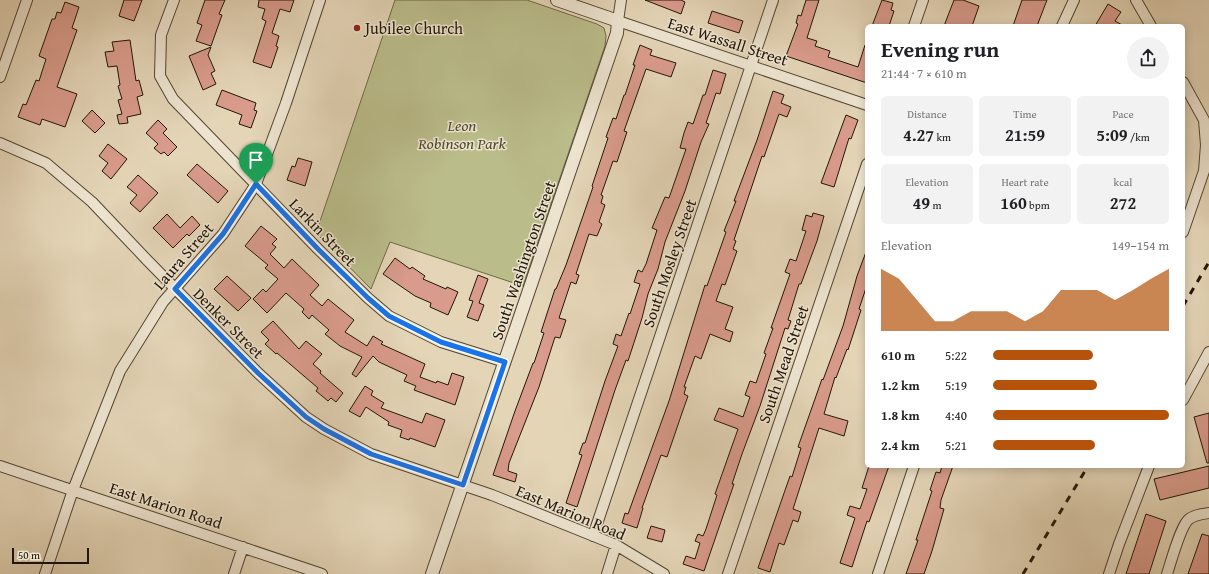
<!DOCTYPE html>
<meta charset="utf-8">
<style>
:root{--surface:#fff;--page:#f2f2f2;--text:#202124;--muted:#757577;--accent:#b45309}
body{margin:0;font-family:"Gentium Book Plus",serif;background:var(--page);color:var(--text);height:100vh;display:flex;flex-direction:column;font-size:15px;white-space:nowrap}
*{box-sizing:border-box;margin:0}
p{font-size:13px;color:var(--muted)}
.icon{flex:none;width:22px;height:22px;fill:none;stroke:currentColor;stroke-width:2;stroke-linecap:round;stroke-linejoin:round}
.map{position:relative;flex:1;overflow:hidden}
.drawer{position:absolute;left:865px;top:24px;width:320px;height:444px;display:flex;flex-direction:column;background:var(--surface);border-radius:6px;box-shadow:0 2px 10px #0003}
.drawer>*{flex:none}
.scale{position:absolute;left:12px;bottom:10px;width:77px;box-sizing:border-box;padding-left:4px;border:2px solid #221607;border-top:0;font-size:11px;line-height:14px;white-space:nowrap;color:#221607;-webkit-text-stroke:3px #ede4d0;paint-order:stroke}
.pin{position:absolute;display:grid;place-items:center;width:34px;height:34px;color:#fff;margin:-41px -17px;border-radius:50% 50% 50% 0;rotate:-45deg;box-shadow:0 0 4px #0007}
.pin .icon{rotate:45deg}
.round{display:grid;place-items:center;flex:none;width:42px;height:42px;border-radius:21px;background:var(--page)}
.overview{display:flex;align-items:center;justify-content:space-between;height:68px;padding:0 16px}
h1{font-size:22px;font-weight:700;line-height:30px}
.figures{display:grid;grid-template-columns:repeat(3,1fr);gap:6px;height:68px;padding:4px 16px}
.figures div{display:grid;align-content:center;border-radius:6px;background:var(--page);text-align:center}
.figures b{font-size:17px;font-weight:700}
.figures small{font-size:11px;font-weight:400}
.figures p{font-size:11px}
.chart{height:112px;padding:8px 16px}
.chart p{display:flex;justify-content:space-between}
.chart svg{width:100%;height:72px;margin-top:4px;fill:var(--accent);opacity:.7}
ul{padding:0 16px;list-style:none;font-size:13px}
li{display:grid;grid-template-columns:64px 48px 1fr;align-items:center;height:30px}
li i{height:10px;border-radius:5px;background:var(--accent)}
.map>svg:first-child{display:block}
</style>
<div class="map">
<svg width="1209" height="574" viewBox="0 0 1209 574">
<rect width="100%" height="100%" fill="#e4d5b7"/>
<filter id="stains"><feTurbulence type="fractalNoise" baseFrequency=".005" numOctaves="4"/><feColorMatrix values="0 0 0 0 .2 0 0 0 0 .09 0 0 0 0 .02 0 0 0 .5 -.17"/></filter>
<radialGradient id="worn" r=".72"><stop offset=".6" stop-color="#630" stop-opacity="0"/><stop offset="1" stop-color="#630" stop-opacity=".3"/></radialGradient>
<path fill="#babc8a" stroke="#6e6948" d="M395 0H527L597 24 604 28 606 36 605 46 523 286 390 242 371 289 316 233Z"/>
<path fill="#d99b8b" stroke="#221607" d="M124 0H142L134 21 119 16Z
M205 0H225L219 14 222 15 211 46 196 41 202 25 197 23Z
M259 0H294L290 12 280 9 272 33 279 36 276 46 278 47 271 68 253 62 266 21 262 19 265 9 258 7Z
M645 0H681L685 2 681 14Z
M806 0H819L807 38 817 41 815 46 830 51 828 57 858 67 865 45H867V83L786 56 798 24 796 23 798 15 801 16Z
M882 0 893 3 891 10 894 11 889 26H872Z
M954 0H963L979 6 972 26H944Z
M1022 0H1047L1037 26H1013Z
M65 2 79 7 72 28 77 30 57 87 77 94 65 127 42 119 40 125 18 117 23 104 26 105 36 80 39 81 46 59 39 56 52 19H55L57 12 61 13Z
M1108 4 1121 12 1115 21 1124 26H1095Z
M712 11 743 21 739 33 708 23Z
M130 40 136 81 139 80 143 95 137 97 141 114 127 117 128 123 119 124 117 115 122 114 118 100 122 99 118 86 120 85 117 66 108 67 105 52 114 51 112 42Z
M640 45 652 50 650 55 676 63 671 77 646 69 624 131 627 132 617 162 613 161 601 195 603 196 601 203 605 205 599 222 602 224 597 236 589 234 576 274 579 275 576 284 571 282 559 318 566 320 560 338 555 337 539 387 509 463 508 471 517 474 515 482 493 475 515 411 533 363H534L544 333 541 332 555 289H556L566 265 593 187 592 186 608 138 606 137 613 118 616 119 624 95H625L635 65H633Z
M211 47 208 55 215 71 211 73 216 84 203 90 189 56Z
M713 70 726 74 720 94 716 93 706 123 709 124 701 142 685 191 665 242 658 269 648 294 642 318 628 361 626 360 615 390 577 507 566 503 582 455 579 454 583 443H585L605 381 618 346 613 344 616 334 621 336 629 313 630 314 640 284 634 282 638 270 642 272 646 264 657 230 652 228 665 197 669 198 686 149 680 148 684 133 688 122 693 124 703 95H705Z
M222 90 256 103 254 110 257 111 251 128 239 124 242 115 216 105Z
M773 91 784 95 781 103 791 107 787 117 779 114 764 157 762 156 734 240 736 241 733 249 737 251 725 285 722 284 716 301 733 307 725 329 733 332 730 342 710 334 701 359 695 356 684 387H686L684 394 688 396 682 413 667 457 661 455 642 508H643L637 528 622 523 625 513 628 514 669 401 705 285 707 286 726 232 724 231 736 201H734L757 140Z
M92 110 105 123 95 133 82 121Z
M846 115 858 120 851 139 849 138 834 187 821 183Z
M158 120 167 129 163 133 177 147 168 156 164 152 161 154 154 148 158 144 146 133Z
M108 144 127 159 111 179 102 171 108 163 99 156Z
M298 158 312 162 305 186 287 180 292 166 295 167Z
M197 164 228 191 218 203 187 175Z
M138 175 158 193 140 212 130 203 137 195 127 187Z
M813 213 824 216 817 241 801 284H799L788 320 791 321 788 329 785 328 760 406 742 454 732 484H734L704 571 683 564 686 556 695 559 700 543 695 541 698 534 703 536 706 529 717 495 715 494 738 429 714 420 719 408 743 417 750 397 745 395 750 381 756 383 766 354 764 353 773 328H771L790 274 785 272 790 259 796 261 806 231 802 230 806 215 812 217Z
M167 214 180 228 192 216 200 225 189 236 187 234 173 248 153 228Z
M261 226 277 239 272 244 276 247 270 254 284 268 292 259 319 285 310 295 322 306 328 299 354 320 345 332 367 346 373 336 383 342 381 344 425 364 420 377 436 383 437 381 448 385 452 373 464 377 455 405 414 390 416 386 404 381 407 375 379 362 373 356 356 377 352 374 362 357 340 346 325 334 329 330 312 315 309 319 302 312 304 309 286 293 267 313 253 299 263 289 266 292 278 279 265 268 268 265 245 246Z
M866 252 867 285 859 309 861 310 848 350 847 349 836 378 835 377 824 414 848 421 844 436 819 428 793 509 801 512 798 522 793 520 784 545 779 543 770 572 758 568 790 476 792 477 801 448 798 447 822 379 823 380 843 326 857 276Z
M395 258 410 269 412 267 425 276 423 279 446 289 447 287 458 292 448 315 430 307 431 303 415 296 383 274Z
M478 275 488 279 479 303 484 305 478 321 467 317 473 301 469 300Z
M227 276 251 298 238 311 214 289Z
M273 321 299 349 306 341 322 354 313 364 321 371 320 373 343 393 336 402 331 398 328 401 316 391 318 388 277 353 276 354 265 344 269 340 261 332Z
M365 386 373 391 371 395 384 403 381 408 422 423 426 413 445 420 435 447 410 438 409 440 400 437 402 430 388 425 389 422 366 407 360 417 349 411Z
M1209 413V463H1207L1194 417Z
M869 466H889L869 522 867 521 852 567 840 563 855 518 847 515 850 506 860 509 867 489 862 488Z
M942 466H953L941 500 940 508 944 509 932 551 924 574H906L918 540H916L932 491 930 490 936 472 940 473Z
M1209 466V488L1160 500 1154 479Z
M1146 514 1166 521 1149 574H1126Z
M651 526 665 530 662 542 647 538Z
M1202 534 1209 536V574H1188Z"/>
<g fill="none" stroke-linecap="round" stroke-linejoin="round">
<defs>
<path id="minor" d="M174 0 161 35 160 76 173 99 318 249 368 298 389 316 441 342 505 362
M621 0 618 21 867 105
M1136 0 1151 26
M914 26 923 0
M1062 26 1074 0
M0 77 27 0
M1183 82 1204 120 1206 145 1204 171 1183 232
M0 143 46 163 92 202 148 261 258 373 306 417 324 429 371 454 492 495 616 545 664 574
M1183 400 1209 352
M0 466 322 574
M593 536 773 0
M45 574 73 490 120 371 163 302 223 234 256 184 286 103 320 0
M234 574 243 547
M607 574 616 545
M728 574 867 164
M878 574 914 466
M1109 574 1119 544 1149 466
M1167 574C1171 562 1180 528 1188 520 1193 515 1202 514 1209 513"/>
<path id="tertiary" d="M432 574 617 33 618 21 557 0"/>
</defs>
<use href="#minor" stroke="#524633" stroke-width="12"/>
<use href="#tertiary" stroke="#524633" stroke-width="14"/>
<use href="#minor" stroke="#ede4d0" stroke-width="10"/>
<use href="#tertiary" stroke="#ede4d0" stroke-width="12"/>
<path stroke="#221607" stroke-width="3" stroke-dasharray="7 7" stroke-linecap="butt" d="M1183 306 1209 262
M1023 574 1088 466"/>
</g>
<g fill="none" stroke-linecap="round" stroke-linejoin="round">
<defs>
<path id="route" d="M256 184 318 249 368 298 389 316 441 342 505 362 463 485 371 454 324 429 306 417 258 373 175 289 223 234Z"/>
</defs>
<use href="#route" stroke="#fff" stroke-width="8"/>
<use href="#route" stroke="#1a73e8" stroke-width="5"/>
</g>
<circle fill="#8f2418" stroke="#ede4d0" stroke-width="1.5" cx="357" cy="28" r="4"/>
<g text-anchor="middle" stroke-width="3" stroke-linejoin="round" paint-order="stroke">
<g font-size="16" fill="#221607" stroke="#ede4d0" text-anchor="start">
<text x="365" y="34">Jubilee Church</text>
</g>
<g font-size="16" fill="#221607" stroke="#ede4d0">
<text transform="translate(728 41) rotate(18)" y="6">East Wassall Street</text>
<text transform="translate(323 232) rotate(46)" y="6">Larkin Street</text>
<text transform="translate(183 256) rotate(-49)" y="6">Laura Street</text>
<text transform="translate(523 260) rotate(-71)" y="6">South Washington Street</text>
<text transform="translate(669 263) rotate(-71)" y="6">South Mosley Street</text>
<text transform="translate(229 323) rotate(45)" y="6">Denker Street</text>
<text transform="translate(783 364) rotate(-71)" y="6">South Mead Street</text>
<text transform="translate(166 505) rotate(18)" y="6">East Marion Road</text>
<text transform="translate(571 512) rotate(23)" y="6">East Marion Road</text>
</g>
<g font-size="16" font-style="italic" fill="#50482e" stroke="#ede4d0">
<text x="462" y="131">Leon<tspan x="462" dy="18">Robinson Park</tspan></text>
</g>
</g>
<rect width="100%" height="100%" filter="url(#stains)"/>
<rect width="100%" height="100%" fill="url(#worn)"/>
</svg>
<div class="scale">50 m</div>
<div class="pin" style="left:256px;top:184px;background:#1e9e55"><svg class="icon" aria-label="arrive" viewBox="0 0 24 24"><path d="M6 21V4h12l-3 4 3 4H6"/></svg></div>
<section class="drawer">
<div class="overview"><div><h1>Evening run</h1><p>21:44 · 7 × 610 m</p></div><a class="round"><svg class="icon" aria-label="share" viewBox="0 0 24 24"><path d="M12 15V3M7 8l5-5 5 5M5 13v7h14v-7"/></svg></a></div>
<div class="figures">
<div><p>Distance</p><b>4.27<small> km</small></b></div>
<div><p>Time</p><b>21:59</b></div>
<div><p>Pace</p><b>5:09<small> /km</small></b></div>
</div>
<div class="figures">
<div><p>Elevation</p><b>49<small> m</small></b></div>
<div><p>Heart rate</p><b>160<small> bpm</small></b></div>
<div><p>kcal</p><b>272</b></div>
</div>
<div class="chart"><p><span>Elevation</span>149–154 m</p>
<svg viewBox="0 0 160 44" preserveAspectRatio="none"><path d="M0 44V6L10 12L20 25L30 38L40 38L50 32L60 32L70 32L80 38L90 32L100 19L110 19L120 19L130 25L140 19L150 12L160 6V44z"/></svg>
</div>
<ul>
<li><b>610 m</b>5:22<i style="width:57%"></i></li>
<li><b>1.2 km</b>5:19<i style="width:59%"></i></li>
<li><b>1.8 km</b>4:40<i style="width:100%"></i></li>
<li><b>2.4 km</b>5:21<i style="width:58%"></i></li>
</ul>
</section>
</div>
